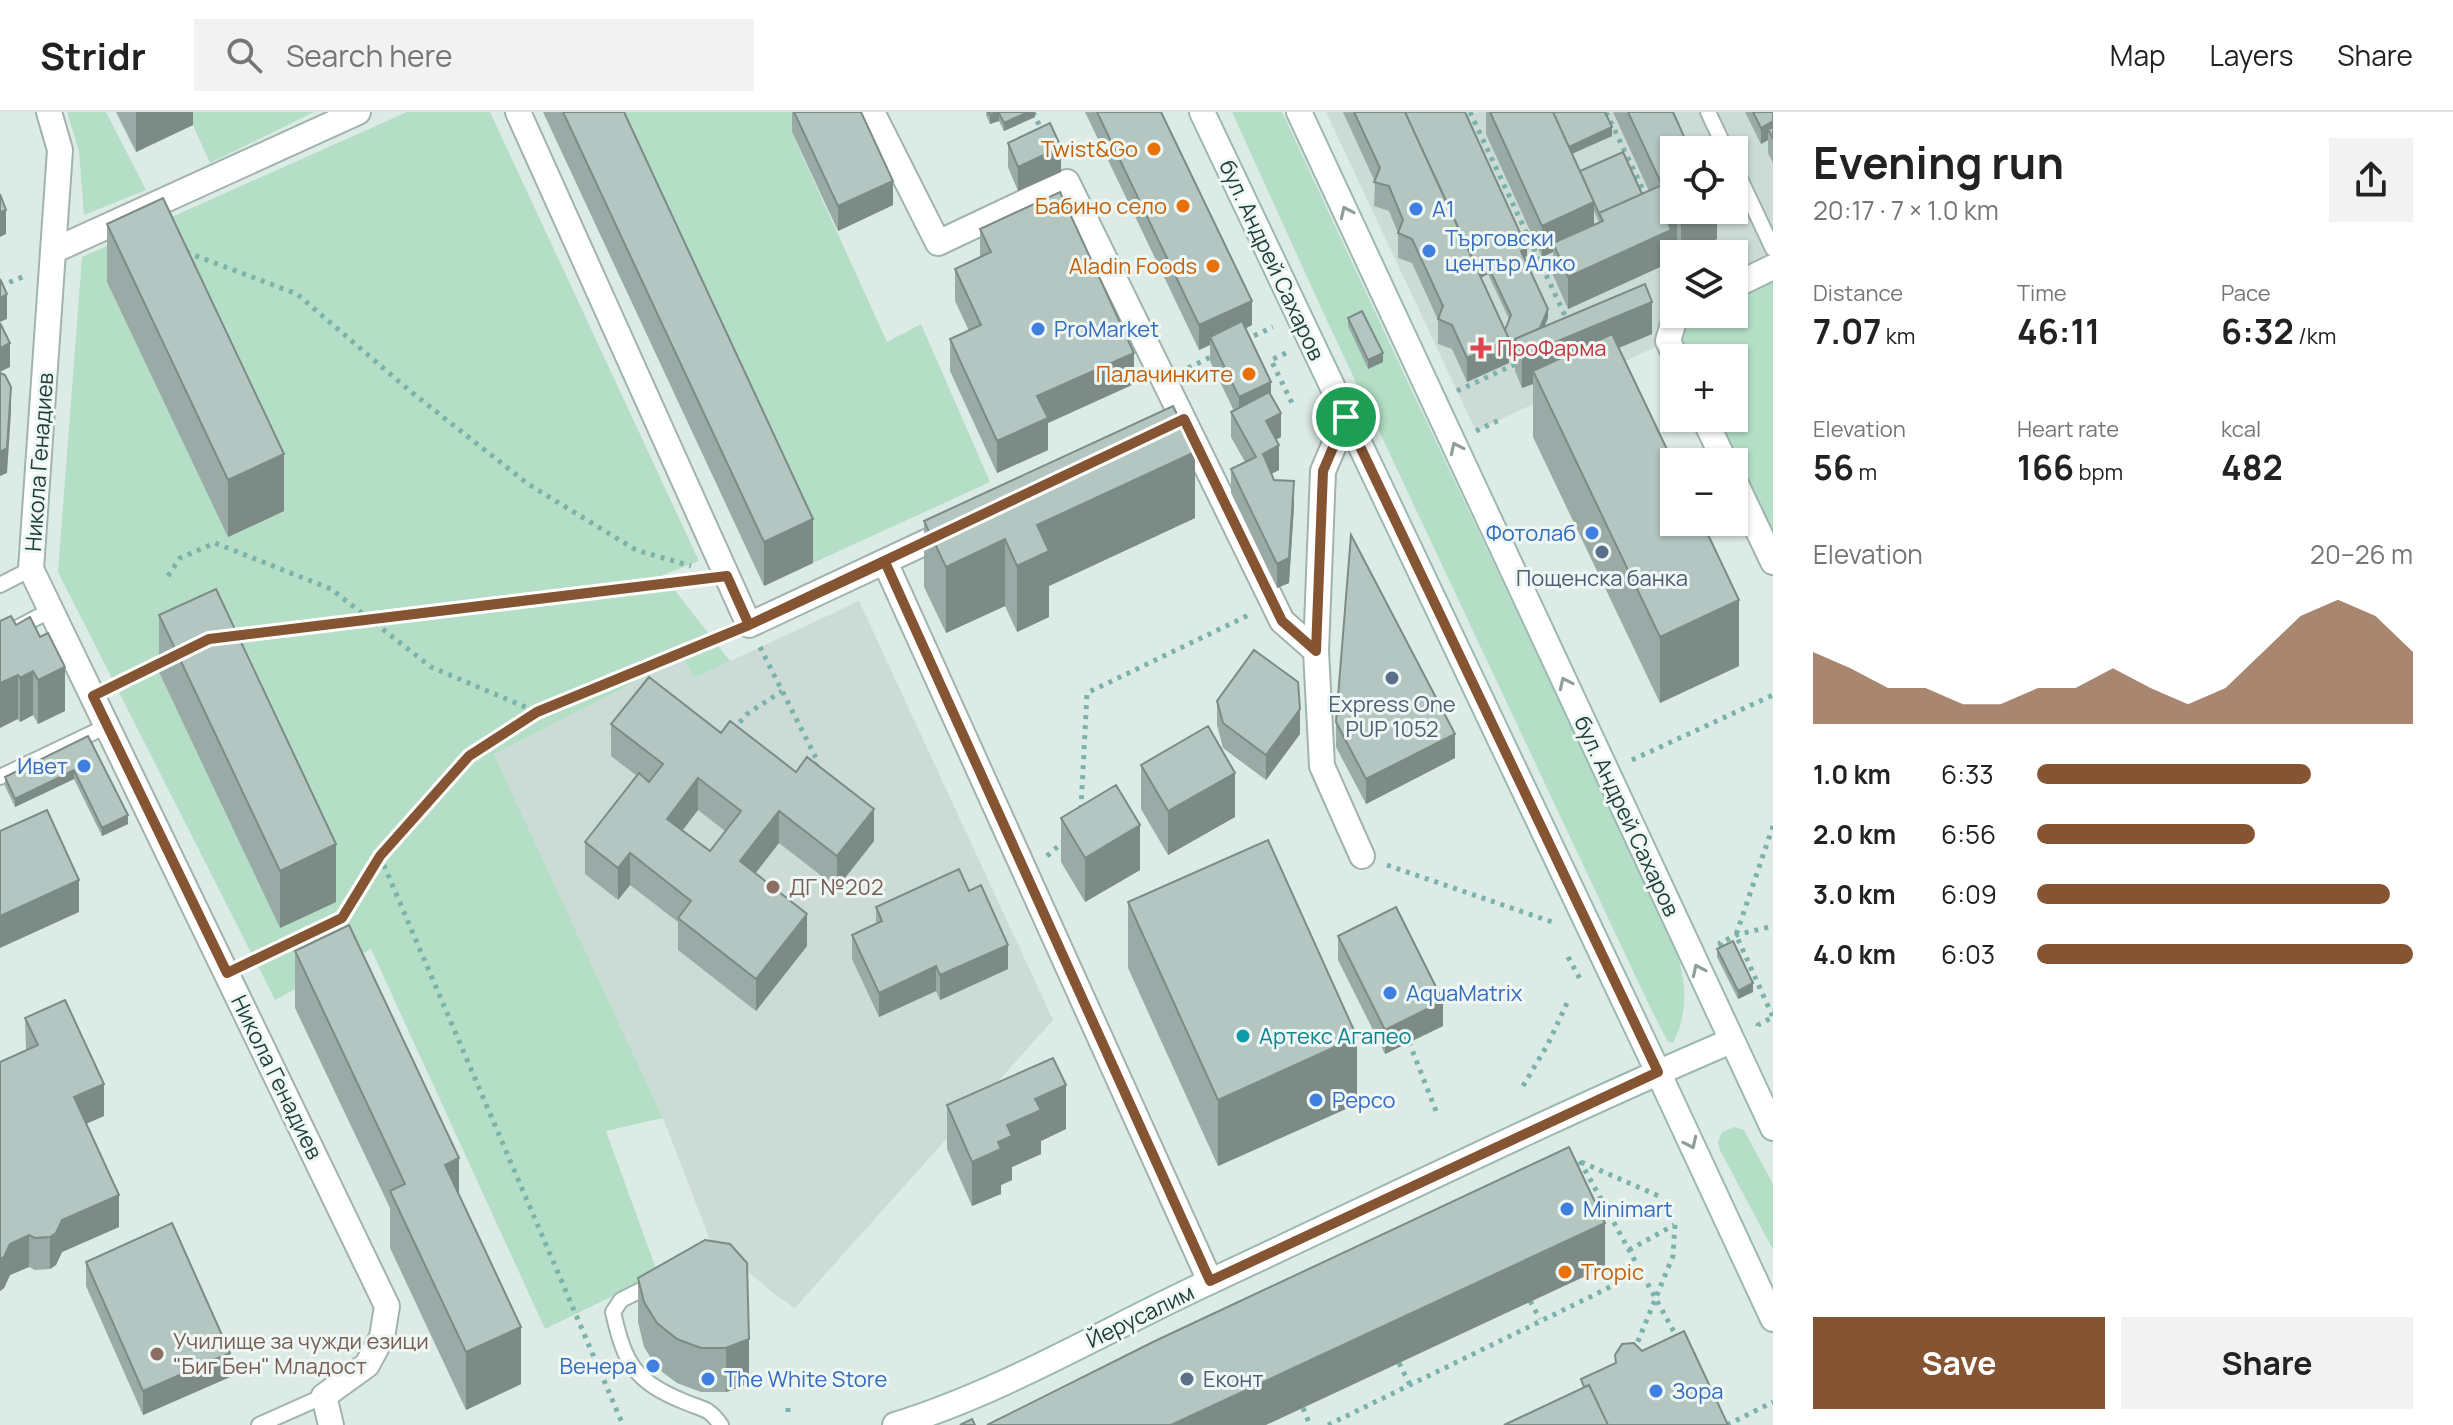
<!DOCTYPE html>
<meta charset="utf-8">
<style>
:root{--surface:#fff;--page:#f2f2f2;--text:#222;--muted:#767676;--line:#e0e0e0;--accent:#855433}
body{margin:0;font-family:Manrope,sans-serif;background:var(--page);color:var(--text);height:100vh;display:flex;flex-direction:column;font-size:30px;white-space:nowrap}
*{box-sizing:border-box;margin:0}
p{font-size:26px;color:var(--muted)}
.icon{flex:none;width:44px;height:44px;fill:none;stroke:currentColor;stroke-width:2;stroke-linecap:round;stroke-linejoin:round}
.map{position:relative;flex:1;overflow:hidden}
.drawer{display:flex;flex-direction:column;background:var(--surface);width:680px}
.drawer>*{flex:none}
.tools{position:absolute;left:1660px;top:24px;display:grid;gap:16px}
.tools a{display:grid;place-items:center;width:88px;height:88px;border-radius:0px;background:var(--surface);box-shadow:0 2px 6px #0004;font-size:40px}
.pin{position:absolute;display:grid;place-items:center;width:68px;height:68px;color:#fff;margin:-34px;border:4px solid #fff;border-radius:50%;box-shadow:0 2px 8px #0007}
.round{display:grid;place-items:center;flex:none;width:84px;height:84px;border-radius:0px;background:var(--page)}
.head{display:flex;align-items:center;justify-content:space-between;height:136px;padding:0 40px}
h1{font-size:44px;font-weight:700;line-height:60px}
.stats{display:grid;grid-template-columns:repeat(3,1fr);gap:12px;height:136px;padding:8px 40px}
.stats div{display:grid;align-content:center}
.stats b{font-size:34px;font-weight:700}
.stats small{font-size:22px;font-weight:400}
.stats p{font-size:22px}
.chart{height:224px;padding:16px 40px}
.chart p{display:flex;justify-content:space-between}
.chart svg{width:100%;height:144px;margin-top:8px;fill:var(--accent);opacity:.7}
.primary-button{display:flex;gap:16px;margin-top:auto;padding:16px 40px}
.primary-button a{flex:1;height:92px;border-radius:0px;background:var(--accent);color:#fff;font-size:32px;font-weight:700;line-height:92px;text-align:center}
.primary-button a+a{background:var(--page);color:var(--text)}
ul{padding:0 40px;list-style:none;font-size:26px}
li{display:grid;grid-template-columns:128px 96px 1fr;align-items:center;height:60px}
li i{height:20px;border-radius:10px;background:var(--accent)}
header{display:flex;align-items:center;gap:48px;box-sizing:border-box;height:112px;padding:0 40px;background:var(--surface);border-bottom:2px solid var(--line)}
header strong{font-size:38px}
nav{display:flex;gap:44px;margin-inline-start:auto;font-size:28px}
.search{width:560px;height:72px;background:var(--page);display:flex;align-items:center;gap:20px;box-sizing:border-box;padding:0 28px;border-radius:0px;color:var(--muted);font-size:30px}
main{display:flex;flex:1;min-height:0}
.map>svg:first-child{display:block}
</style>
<header>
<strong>Stridr</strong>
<div class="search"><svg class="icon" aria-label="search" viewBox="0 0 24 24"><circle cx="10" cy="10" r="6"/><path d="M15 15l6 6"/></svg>Search here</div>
<nav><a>Map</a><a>Layers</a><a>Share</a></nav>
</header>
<main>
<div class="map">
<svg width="1773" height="1313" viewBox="0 0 1773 1313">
<rect width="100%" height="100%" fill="#ddebe7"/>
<path fill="#ccdbd6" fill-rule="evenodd" d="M1326 0H1773V155L1734 174V142H1674V202L1668 229 1476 319ZM1674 38H1734V98H1674Z
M859 489 1053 908 795 1196 777 1184 710 1128 663 1006 494 642 683 546 694 566Z"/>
<path fill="#b4dfc6" d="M67 0H106L146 78 84 103 79 40Z
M187 0H314L210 51Z
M407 0H490L699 449 663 463 730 549 694 566 683 546 494 642 663 1006 606 1019 658 1162 545 1217 371 837 275 888 58 460 82 145Z
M603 0H836L792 21 887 230 921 212 990 370 813 451Z
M1232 0H1282L1404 262 1676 836C1686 870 1689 899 1673 931L1668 930 1650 895 1323 200Z
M1773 155V450L1704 306H1734V246H1676V202H1734V174Z
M1735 1015 1744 1018 1773 1072V1138L1720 1038 1718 1030 1722 1020Z"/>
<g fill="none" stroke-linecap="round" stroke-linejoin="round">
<defs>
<path id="lane" d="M1708 0 1726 38
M1734 54 1773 137
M0 473 31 457
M0 525 51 498
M0 665 107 614
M653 1172 621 1188 613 1200C625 1252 634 1269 685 1290 704 1298 708 1295 721 1313
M259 1313 324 1284"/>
<path id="street" d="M49 0 60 38 31 457 387 1194 382 1225 367 1253 324 1284 331 1313
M518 0 749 513 954 417
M872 0 938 131 1067 70 1282 509 1316 539
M55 138 358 0
M1734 174 1773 155
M1676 246 1668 229 1676 202
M1346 305 1323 359 1316 539 1322 654 1362 744
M1704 306 1725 350
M1734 368 1773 450
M885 450 1210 1169"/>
<path id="secondary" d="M1202 0 1658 960 1773 1207
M1299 0 1773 1016
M895 1313C1005 1279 1105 1218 1209 1170 1383 1089 1555 1004 1731 929"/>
</defs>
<use href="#lane" stroke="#a0b3af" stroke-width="18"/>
<use href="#street" stroke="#a0b3af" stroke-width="28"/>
<use href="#secondary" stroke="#9cb8b2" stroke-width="28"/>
<path stroke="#7bb2a9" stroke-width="5" stroke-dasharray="4 6" stroke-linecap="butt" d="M1033 0 1043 21
M1470 0 1568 210
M1606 0 1647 86
M186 140 297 182 410 279 528 372 636 438 691 454
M0 174 25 164
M1245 228 1273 215
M1286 241 1271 248 1293 293
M1188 256 1215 243
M1457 279 1520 250
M1476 319 1499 308
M168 464 180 446 215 431 331 477 431 555 537 600
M232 524 698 467
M760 535 818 650 812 657
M114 574 163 550
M733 618 747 602 782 579
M1632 648 1773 583
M1081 697 1087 581 1251 502
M1773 714 1736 823 1773 905
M380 744 623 1313
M1047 744 1063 730
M1387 753 1552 810
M1721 834 1720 831 1736 823 1773 814
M1568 845 1580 867
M249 850 342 806 380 744 469 644 537 600 725 523
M1758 914V913L1773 905
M1409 930 1436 999
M1523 974 1548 932 1567 891
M1580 1049 1678 1227
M1581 1050 1661 1085
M1629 1138 1674 1113
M1530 1189 1540 1207
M1634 1239 1673 1144 1675 1112
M1399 1251 1410 1273
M788 1296V1304
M1303 1296 1310 1313
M1328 1313 1641 1160
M1727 1313 1773 1290"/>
<use href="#lane" stroke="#fff" stroke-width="14"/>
<use href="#street" stroke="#fff" stroke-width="24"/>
<use href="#secondary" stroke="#fff" stroke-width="24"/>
</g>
<path fill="#9aaaa6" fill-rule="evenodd" d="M116 0H193V13L136 40Z
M543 0H624L813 451 764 474Z
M792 0H861L893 93 838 119 792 20Z
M986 0H1035V5L1004 19 999 9 990 12 986 3Z
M1085 0H1161L1252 213 1245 217 1271 283 1281 325 1276 328 1279 358 1271 362 1274 368 1294 394 1289 471 1277 476 1231 381V357L1245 350 1231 325V300L1234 299 1210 249V233L1199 238Z
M1343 0H1465L1527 144 1524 146 1548 206 1544 214 1652 222 1619 236 1739 554 1660 591 1533 325V272L1522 276 1515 259V245H1509V251L1467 270 1452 237 1438 232V208L1412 151 1398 146V121L1389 99 1374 94 1375 70ZM1488 162 1509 207 1505 218 1481 166Z
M1486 0H1605L1612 24 1572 42 1580 59 1642 82 1649 79 1613 0H1673L1717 98V127L1684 142H1680L1677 136 1671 138V150L1568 197 1553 163V140L1542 145 1486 22ZM1594 99 1599 110 1594 113Z
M1745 0H1773V51L1768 41V28L1761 32Z
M1008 31 1061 60 1018 79 1008 55Z
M107 112 284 399 228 425 107 170Z
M980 117 1134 272 1048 311V338L997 361 950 259V227L969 219 955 189V157L980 146Z
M1348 206 1383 250 1368 257 1348 214Z
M1195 406 1049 474V505L1017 520 1005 494 946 521 924 475V409Z
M159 503 336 790 280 816 159 560Z
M16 513 65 599 38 612 33 603 20 610 18 607Z
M1217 589 1300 622 1266 668 1223 636 1217 613Z
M1336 610 1455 646 1366 692 1336 635Z
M611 612 721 621 874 729 837 776 779 731 755 761 807 834 756 899 678 838V810L630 773 618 788 585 762V730L637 664 611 644ZM698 698 725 719 710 739 682 718Z
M88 624 128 712 102 724 74 667 15 695 5 674V665Z
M1141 653 1235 705 1168 743 1141 697Z
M1061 706 1140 758 1085 790 1061 750Z
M969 779 1008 857 940 888 936 879 879 905 852 847V823L876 812V795Z
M1128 790 1357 992 1218 1054 1128 856Z
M1338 824 1443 914 1385 942 1338 848Z
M1717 837 1753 880 1738 887 1717 845Z
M295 839 459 1084 521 1272 466 1298 390 1136V1096L295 896Z
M25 906 104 1004 86 1012 119 1115 62 1140 56 1153 50 1157 35 1158 29 1155 10 1163 4 1176 0 1179V950L26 938Z
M947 993 1066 1017 1041 1029V1042L1012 1055V1068L1001 1073V1082L972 1094 947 1037Z
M705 1128 749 1272 726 1280H701L677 1271 657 1256 644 1235 638 1210V1166Z
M86 1150 230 1265 143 1303 86 1174Z"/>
<path fill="#7d8b87" d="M136 0H193V13L136 40Z
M1028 0H1035V5L1004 19V11Z
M999 1V9L990 12V3Z
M1773 9V26L1768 17V28L1761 32V16Z
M1612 15V24L1569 43V35Z
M1061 35V60L1018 79V55Z
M893 69V93L838 119V94Z
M1594 90V122L1553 131V140L1542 145V114Z
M6 98V122L0 125V100Z
M1710 98H1717V127L1684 142H1681V112Z
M1677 104V136L1671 138V150L1568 197V165L1667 108Z
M1527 136V144L1521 147V139Z
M1488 154V162L1471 170V161Z
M7 182V207L0 210V186Z
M1252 189V213L1213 232 1210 225V233L1199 238V213Z
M1652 190V222L1538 269 1533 259V272L1522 276V244Z
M1548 197V206L1535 238 1522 244Z
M1509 227V251L1467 270V246Z
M10 231V255L0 260V236Z
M1134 241V272L1048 311V338L997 361V329L1037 284Z
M1383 241V250L1368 257V248Z
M1271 270V295L1239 310V285Z
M11 275V300L7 361 0 364V340Z
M1281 301V325L1266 333V309Z
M1279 333V358L1263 366V342Z
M1195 340V406L1049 474V505L1017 520V454L1037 413Z
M284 342V399L228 425V368Z
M1294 369V394L1289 471 1277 476V452Z
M813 407V451L764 474V430Z
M1005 427V494L946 521V455Z
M1739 488V554L1660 591V525Z
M65 555V599L38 612V568Z
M33 559V603L20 610V566Z
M18 563V607L0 616V571Z
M1300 597V622L1266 668V643Z
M1455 622V646L1366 692V667Z
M74 658V667L15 695V687Z
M1235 661V705L1168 743V699Z
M698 666V698L667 739V707Z
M874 697V729L837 776V744Z
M779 699V731L740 781V749Z
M128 703V712L102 724V716Z
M1140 713V758L1085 790V746Z
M336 732V790L280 816V759Z
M630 741V773L618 788V756Z
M79 768V800L0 836V804Z
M807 802V834L756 899V867Z
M1008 833V857L940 888V863Z
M936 854V879L879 905V881Z
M1753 871V880L1738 887V879Z
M1443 889V914L1385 942V918Z
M1357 925V992L1218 1054V988Z
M104 972V1004L74 1017V985Z
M1066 973V1017L1041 1029V1042L1012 1055V1068L1001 1073V1082L972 1094V1050L998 1030 1007 1013 1035 987Z
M459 1046V1104L445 1053Z
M119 1083V1115L62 1140 56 1153 50 1157V1125L62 1108Z
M1605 1111V1155L1266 1313H1171Z
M29 1123V1155L10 1163 4 1176 0 1179V1147L10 1132Z
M521 1215V1272L466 1298V1240Z
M749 1227V1272L726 1280V1236Z
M230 1241V1265L143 1303V1279Z"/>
<path fill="#b3c6c1" stroke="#7d8b87" stroke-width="2" fill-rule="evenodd" d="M563 0H624L813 407 764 430Z
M794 0H861L893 69 838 94Z
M988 0H1028L1004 11 999 1 990 3Z
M1097 0H1161L1252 189 1199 213Z
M1354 0H1405L1509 227 1467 246 1452 213 1438 207 1443 194 1412 127 1398 121 1403 108 1389 74 1374 70 1380 56Z
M1405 0H1465L1527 136 1521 139 1548 197 1540 216 1515 227V237L1509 236V227L1505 218 1511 203 1488 154 1478 158Z
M1490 0H1553L1594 90 1542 114Z
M1553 0H1605L1612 15 1569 35Z
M1628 0H1673L1690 38H1674V98H1710L1681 112 1677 104 1667 108 1671 118 1568 165 1553 131 1603 109 1599 101 1662 73Z
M1753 0H1773V9L1761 16Z
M1050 11 1061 35 1018 55 1008 31Z
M1773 15V27L1768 17Z
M1623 40 1642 82 1599 101 1601 106 1580 59Z
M1060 80 1134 241 1037 284 1048 306 997 329 950 227 981 213 955 157 991 140 980 117Z
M0 82 6 98 0 100Z
M163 86 284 342 228 368 107 112Z
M0 167 7 182 0 186Z
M1645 172 1652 190 1522 244 1515 227Z
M1362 199 1383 241 1368 248 1348 206Z
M1242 209 1271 270 1239 285 1210 225Z
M0 211 10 231 0 236Z
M1612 222 1674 352V410H1702L1739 488 1660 525 1533 259Z
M0 261 5 263 11 275 7 336 0 340Z
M1269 280 1281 301 1266 309 1279 333 1263 342 1274 368 1294 369 1289 446 1277 452 1231 357 1256 345 1231 300Z
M1173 294 1195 340 1037 413 1049 439 1017 454 1005 427 946 455 924 409Z
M1351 423 1455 622 1366 667 1336 610Z
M216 477 336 732 280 759 159 503Z
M11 504 16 513 30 505 40 525 48 521 65 555 38 568 33 559 20 566 18 563 0 571V509Z
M1254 538 1298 570 1300 597 1266 643 1223 611 1217 589Z
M649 565 721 621 730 609 796 660 807 645 874 697 837 744 779 699 740 749 807 802 756 867 678 806 691 789 630 741 618 756 585 730 639 661 649 670 663 652 611 612ZM698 666 741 699 710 739 667 707Z
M1208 614 1235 661 1168 699 1141 653Z
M88 624 128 703 102 716 74 658 15 687 5 665Z
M1116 673 1140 713 1085 746 1061 706Z
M47 698 79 768 0 804V719Z
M1268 728 1357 925 1218 988 1128 790Z
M959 757 969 779 981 773 1008 833 940 863 936 854 879 881 852 823 882 809 876 795Z
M1396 795 1443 889 1385 918 1338 824Z
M349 813 459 1046 445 1053 521 1215 466 1240 390 1079 405 1072 295 839Z
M1733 829 1753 871 1738 879 1717 837Z
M65 888 104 972 74 985 119 1083 62 1108 56 1121 50 1125 35 1126 29 1123 10 1132 4 1145 0 1147V950L38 933 25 906Z
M1053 946 1066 973 1035 987 1041 998 1007 1013 1012 1024 998 1030 1001 1037 972 1050 947 993Z
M1569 1035 1605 1111 1171 1313H987L1155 1229Z
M172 1111 230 1241 143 1279 86 1150Z
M705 1128 730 1132 747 1151 749 1227 726 1236H701L677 1227 657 1211 644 1190 638 1166Z
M1684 1219 1728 1313H1608L1589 1273 1584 1275 1581 1267 1616 1251 1615 1243 1622 1232 1634 1231 1642 1239Z
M1589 1273 1608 1313H1504Z
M972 1307 975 1313H960Z"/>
<defs><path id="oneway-chevron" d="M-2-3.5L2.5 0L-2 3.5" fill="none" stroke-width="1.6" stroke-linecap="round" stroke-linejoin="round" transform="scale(2)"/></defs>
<g stroke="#8e9e9c">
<use href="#oneway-chevron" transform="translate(1346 100) rotate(-115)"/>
<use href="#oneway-chevron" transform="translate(1456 336) rotate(-115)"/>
<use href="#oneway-chevron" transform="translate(1565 571) rotate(-115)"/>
<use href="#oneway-chevron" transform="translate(1698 858) rotate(-115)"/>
<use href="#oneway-chevron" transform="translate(1691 1031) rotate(65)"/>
</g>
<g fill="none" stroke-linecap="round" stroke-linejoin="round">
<defs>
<path id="route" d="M1346 305 1323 359 1316 539 1282 509 1184 307 749 513 727 464 209 527 93 584 227 861 342 806 380 744 469 644 537 600 749 513 885 450 1210 1169 1658 960 1346 305"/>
</defs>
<use href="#route" stroke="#fff" stroke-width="16"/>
<use href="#route" stroke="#855433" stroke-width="10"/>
</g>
<g fill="#e8710a" stroke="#eef7f4" stroke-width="3">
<circle cx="1154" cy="37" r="8"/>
<circle cx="1183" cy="94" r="8"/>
<circle cx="1213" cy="154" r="8"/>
<circle cx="1249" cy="262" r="8"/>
<circle cx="1565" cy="1160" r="8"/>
</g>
<g fill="#3f7fe0" stroke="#eef7f4" stroke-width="3">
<circle cx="1416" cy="97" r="8"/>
<circle cx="1429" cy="139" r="8"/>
<circle cx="1038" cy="217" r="8"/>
<circle cx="1592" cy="421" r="8"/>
<circle cx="84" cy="654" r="8"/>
<circle cx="1390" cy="881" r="8"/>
<circle cx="1316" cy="988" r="8"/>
<circle cx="1567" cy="1097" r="8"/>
<circle cx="653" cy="1254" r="8"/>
<circle cx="708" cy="1267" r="8"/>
<circle cx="1656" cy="1279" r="8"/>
</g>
<path fill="#e0444e" stroke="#eef7f4" stroke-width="3" d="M1477 224h8v8h8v8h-8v8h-8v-8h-8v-8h8z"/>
<g fill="#5c6f8a" stroke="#eef7f4" stroke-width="3">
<circle cx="1602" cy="440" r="8"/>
<circle cx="1392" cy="566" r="8"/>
<circle cx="1187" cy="1267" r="8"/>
</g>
<g fill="#8d6e63" stroke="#eef7f4" stroke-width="3">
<circle cx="773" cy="775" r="8"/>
<circle cx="157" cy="1242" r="8"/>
</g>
<circle fill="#0f9aa8" stroke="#eef7f4" stroke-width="3" cx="1243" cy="924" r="8"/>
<g text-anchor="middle" stroke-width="6" stroke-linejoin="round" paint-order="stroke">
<g font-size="22" fill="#c56008" stroke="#eef7f4" text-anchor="end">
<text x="1138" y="45">Twist&amp;Go</text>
<text x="1167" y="102">Бабино село</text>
<text x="1197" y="162">Aladin Foods</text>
<text x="1233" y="270">Палачинките</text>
<text x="1581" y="1168" text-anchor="start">Tropic</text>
</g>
<g font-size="22" fill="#366cbe" stroke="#eef7f4" text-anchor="start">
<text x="1432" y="105">A1</text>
<text x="1445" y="134">Търговски<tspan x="1445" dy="25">център Алко</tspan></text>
<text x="1054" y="225">ProMarket</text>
<text x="1576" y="429" text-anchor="end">Фотолаб</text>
<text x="68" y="662" text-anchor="end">Ивет</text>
<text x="1406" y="889">AquaMatrix</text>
<text x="1332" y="996">Pepco</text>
<text x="1583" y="1105">Minimart</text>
<text x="637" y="1262" text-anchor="end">Венера</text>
<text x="724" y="1275">The White Store</text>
<text x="1672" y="1287">Зора</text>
</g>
<g font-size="22" fill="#1e3c38" stroke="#eef7f4">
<text transform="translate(1272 148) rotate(65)" y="8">бул. Андрей Сахаров</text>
<text transform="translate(39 350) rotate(-86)" y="8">Никола Генадиев</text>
<text transform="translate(1627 704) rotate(65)" y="8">бул. Андрей Сахаров</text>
<text transform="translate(277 965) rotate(64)" y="8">Никола Генадиев</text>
<text transform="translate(1140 1204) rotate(-26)" y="8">Йерусалим</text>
</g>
<g font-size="22" fill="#be3a42" stroke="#eef7f4" text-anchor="start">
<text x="1497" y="244">ПроФарма</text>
</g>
<g font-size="22" fill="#4e5e75" stroke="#eef7f4">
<text x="1602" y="474">Пощенска банка</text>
<text x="1392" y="600">Express One<tspan x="1392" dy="25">PUP 1052</tspan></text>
<text x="1203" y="1275" text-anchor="start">Еконт</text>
</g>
<g font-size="22" fill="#785e54" stroke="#eef7f4" text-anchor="start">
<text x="789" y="783">ДГ №202</text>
<text x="173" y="1237">Училище за чужди езици<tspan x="173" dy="25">"Биг Бен" Младост</tspan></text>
</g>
<g font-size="22" fill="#0d838f" stroke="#eef7f4" text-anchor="start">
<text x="1259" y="932">Артекс Агапео</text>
</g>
</g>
</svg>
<div class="tools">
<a><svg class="icon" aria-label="locate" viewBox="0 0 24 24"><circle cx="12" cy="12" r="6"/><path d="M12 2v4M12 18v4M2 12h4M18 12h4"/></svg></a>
<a><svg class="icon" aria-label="layers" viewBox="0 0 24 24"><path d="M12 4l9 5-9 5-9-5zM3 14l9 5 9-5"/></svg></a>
<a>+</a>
<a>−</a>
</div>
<div class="pin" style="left:1346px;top:305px;background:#1e9e55"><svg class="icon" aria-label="arrive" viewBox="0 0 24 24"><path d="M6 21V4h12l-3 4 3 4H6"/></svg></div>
</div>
<section class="drawer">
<div class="head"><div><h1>Evening run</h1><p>20:17 · 7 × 1.0 km</p></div><a class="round"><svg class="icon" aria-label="share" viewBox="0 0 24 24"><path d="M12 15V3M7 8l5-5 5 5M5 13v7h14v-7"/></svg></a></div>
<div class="stats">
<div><p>Distance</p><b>7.07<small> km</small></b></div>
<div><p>Time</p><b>46:11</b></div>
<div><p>Pace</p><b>6:32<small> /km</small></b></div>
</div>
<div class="stats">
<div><p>Elevation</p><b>56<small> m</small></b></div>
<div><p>Heart rate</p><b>166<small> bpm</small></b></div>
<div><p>kcal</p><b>482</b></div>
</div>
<div class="chart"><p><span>Elevation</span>20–26 m</p>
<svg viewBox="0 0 160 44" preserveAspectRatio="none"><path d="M0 44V22L10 27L20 33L30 33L40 38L50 38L60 33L70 33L80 27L90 33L100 38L110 33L120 22L130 11L140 6L150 11L160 22V44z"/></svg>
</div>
<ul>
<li><b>1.0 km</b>6:33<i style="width:73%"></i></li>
<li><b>2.0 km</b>6:56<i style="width:58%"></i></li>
<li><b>3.0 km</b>6:09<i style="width:94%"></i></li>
<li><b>4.0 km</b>6:03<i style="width:100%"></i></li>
</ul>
<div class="primary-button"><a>Save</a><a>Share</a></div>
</section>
</main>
